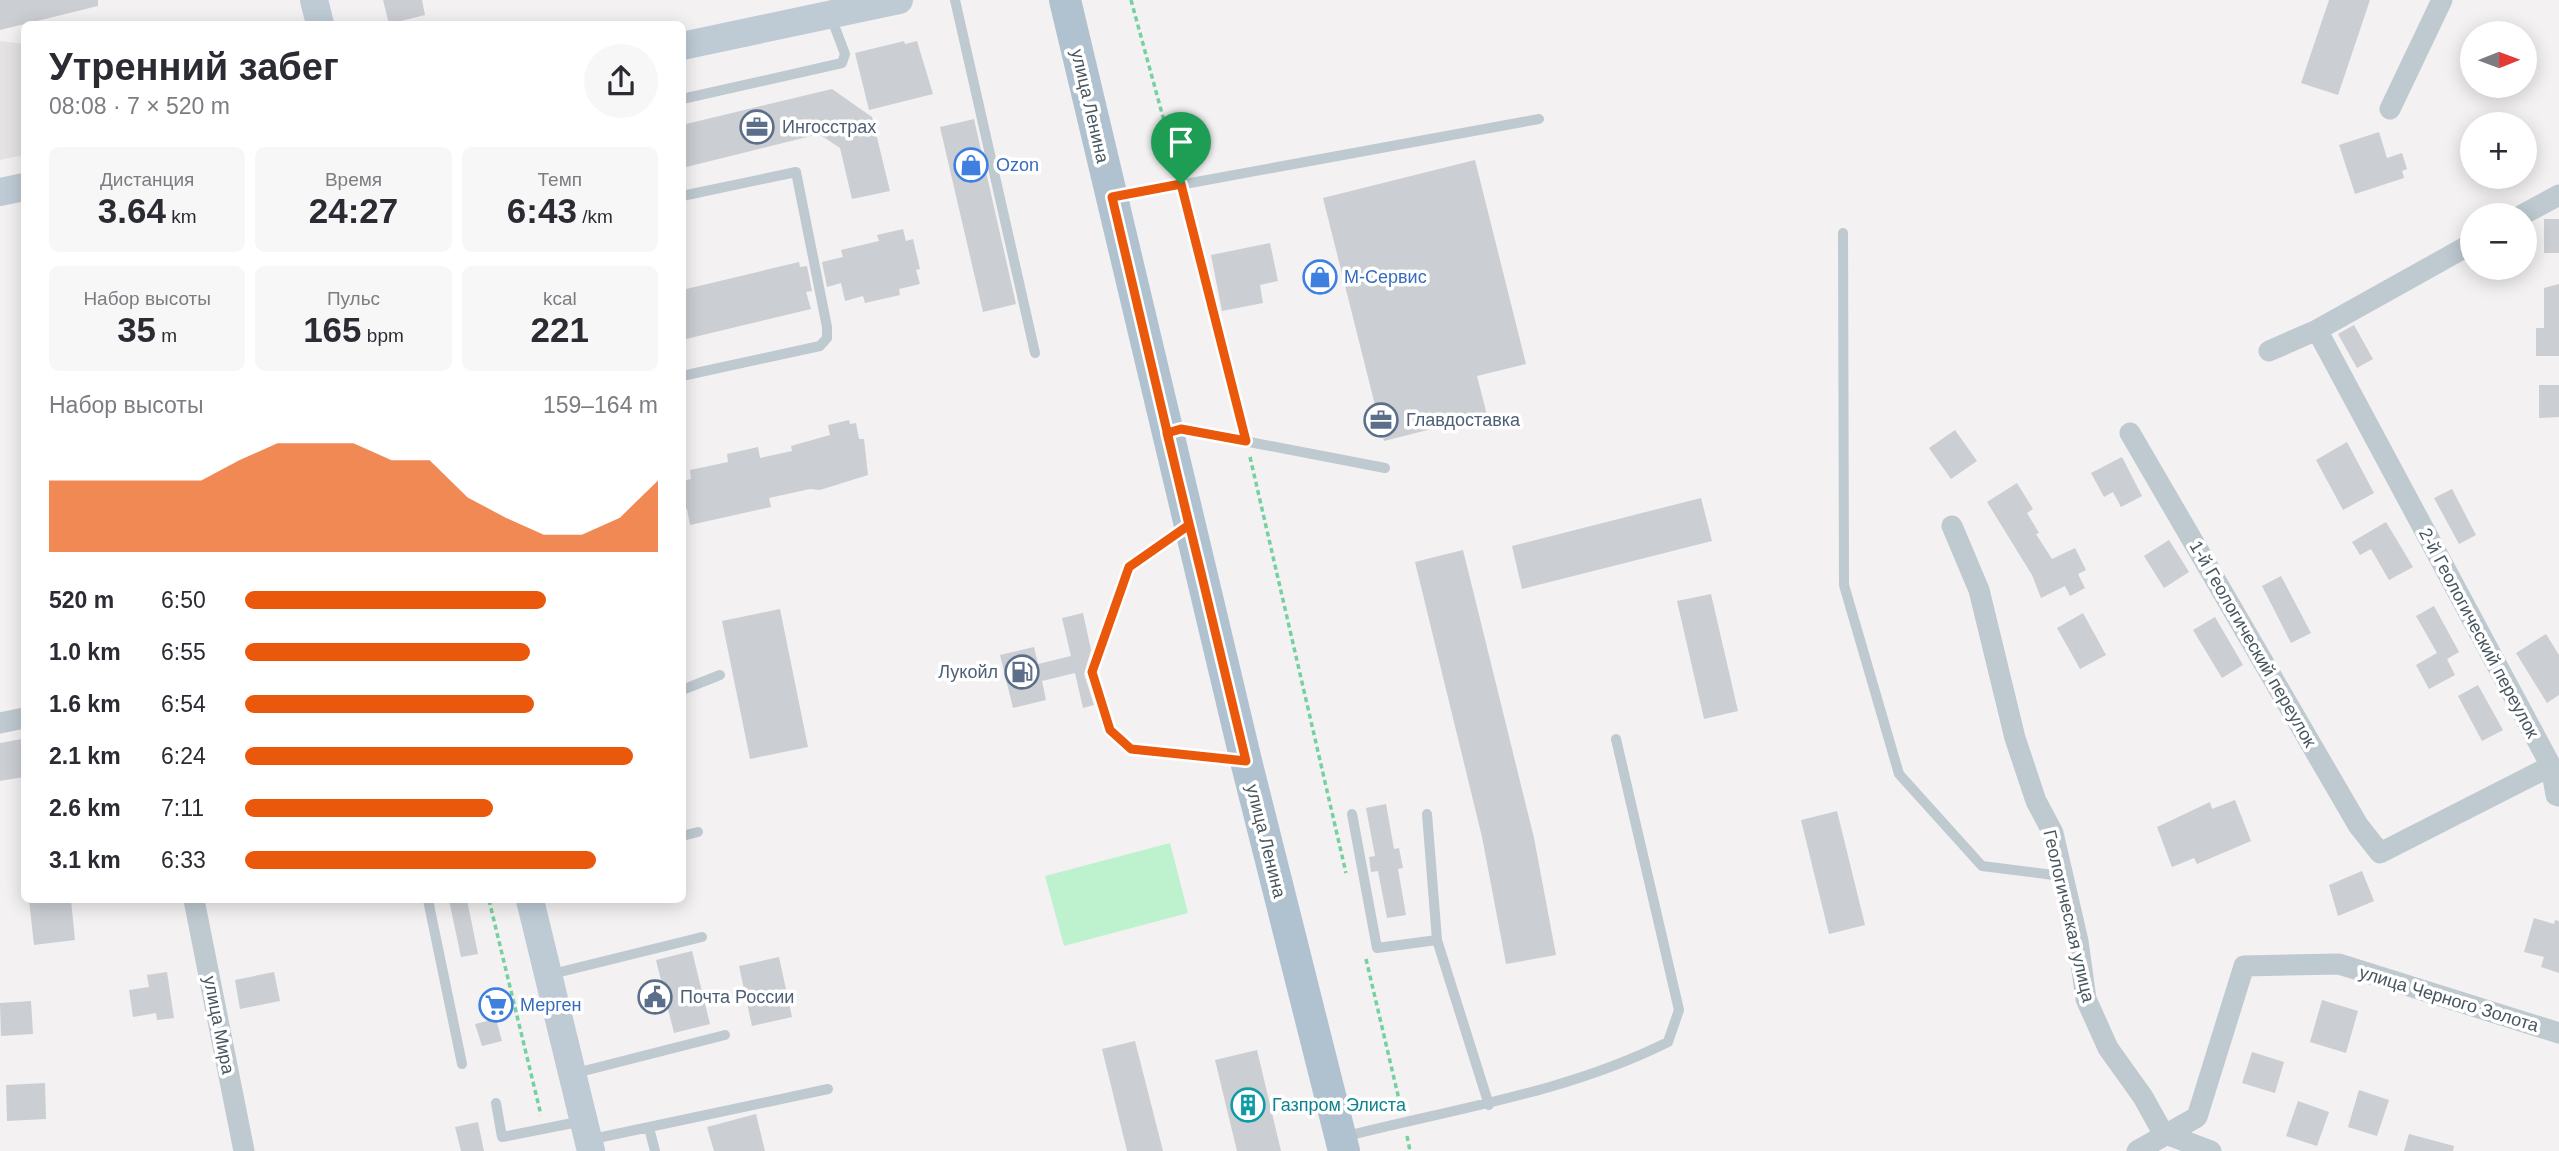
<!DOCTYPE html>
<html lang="ru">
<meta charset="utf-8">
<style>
:root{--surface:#fff;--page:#f7f7f7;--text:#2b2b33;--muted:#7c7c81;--accent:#ea580c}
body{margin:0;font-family:Arial,sans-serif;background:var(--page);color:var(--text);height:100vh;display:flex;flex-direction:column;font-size:26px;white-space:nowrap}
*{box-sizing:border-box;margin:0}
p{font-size:23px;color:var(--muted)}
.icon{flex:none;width:38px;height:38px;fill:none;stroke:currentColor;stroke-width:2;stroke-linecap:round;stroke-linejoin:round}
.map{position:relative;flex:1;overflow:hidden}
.drawer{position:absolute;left:21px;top:21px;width:665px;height:882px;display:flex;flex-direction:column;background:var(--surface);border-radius:10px;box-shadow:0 4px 18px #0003}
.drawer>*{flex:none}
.needle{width:46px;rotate:89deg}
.controls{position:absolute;left:2460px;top:21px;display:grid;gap:14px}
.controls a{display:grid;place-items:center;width:77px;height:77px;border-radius:50%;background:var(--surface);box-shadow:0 4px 18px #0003;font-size:35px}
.pin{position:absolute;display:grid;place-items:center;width:60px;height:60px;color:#fff;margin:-72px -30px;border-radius:50% 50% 50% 0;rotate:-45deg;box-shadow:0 0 7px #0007}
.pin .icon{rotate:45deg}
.round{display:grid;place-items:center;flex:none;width:74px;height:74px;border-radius:37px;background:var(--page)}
.head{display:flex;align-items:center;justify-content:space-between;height:119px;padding:0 28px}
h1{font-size:38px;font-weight:700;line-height:52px}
.figures{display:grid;grid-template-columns:repeat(3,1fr);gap:10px;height:119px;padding:7px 28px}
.figures div{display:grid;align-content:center;border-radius:10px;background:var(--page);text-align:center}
.figures b{font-size:35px;font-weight:700}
.figures small{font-size:19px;font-weight:400}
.figures p{font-size:19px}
.chart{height:196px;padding:14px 28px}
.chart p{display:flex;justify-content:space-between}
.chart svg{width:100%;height:126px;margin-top:7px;fill:var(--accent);opacity:.7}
ul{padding:0 28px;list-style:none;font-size:23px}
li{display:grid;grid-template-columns:112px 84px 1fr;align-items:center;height:52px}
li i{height:18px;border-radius:9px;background:var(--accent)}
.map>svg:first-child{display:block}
</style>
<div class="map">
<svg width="2559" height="1151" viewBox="0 0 2559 1151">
<rect width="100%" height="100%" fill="#f3f1f1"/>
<path fill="#e4e2e3" d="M0 41 24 44V155L0 160Z"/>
<path fill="#bef2cf" d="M1170 843 1188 913 1064 946 1045 876Z"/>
<path fill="#cbced3" d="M0 0H98V6L0 30Z
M383 0H422L425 15 389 24Z
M2329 0H2370L2338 95 2301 83Z
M904 41 905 44 917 41 933 94 869 110 855 53Z
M832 89 872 117 890 191 852 199 840 148 819 134 682 168V125Z
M974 119 1016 304 983 312 940 127Z
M2379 132 2387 158 2402 153 2407 169 2402 171 2404 178 2355 194 2339 145Z
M1475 160 1526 364 1477 376 1487 415 1384 441 1323 198Z
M2544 219H2559V253H2544Z
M903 229 906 241 913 239 920 269 916 270 920 284 899 289 900 295 865 303 863 296 845 301 841 283 827 287 822 262 843 257 841 250 879 241 877 235Z
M1270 243 1278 281 1260 285 1263 303 1222 311 1211 255Z
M799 262 800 267 807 266 812 291 806 292 811 309 682 340V290Z
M2559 284V356H2536V328H2544V288Z
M2354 325 2373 359 2357 368 2338 334Z
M2539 385H2559V417L2539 418Z
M849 420 850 424 856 423 859 439H864L868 475 820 490 810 489 769 498 771 507 690 525 687 509 682 510V481L691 479 690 470 728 462 727 454 758 447 760 458 792 451 791 446 830 435 828 425Z
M1955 430 1977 461 1951 479 1929 448Z
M2347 442 2374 493 2343 510 2316 460Z
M2122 457 2142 496 2121 507 2113 492 2104 497 2091 473Z
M2017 483 2033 509 2027 513 2039 533 2036 534 2052 559 2075 548 2086 570 2078 574 2085 588 2070 596 2065 586 2041 598 2032 575 1987 502Z
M2452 489 2476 535 2459 544 2434 498Z
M1701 498 1712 541 1522 589 1512 546Z
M2386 522 2413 567 2389 580 2371 549 2360 555 2352 542Z
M2169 540 2189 572 2164 588 2144 556Z
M1463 550 1534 838 1556 955 1506 964 1482 837 1415 562Z
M2281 576 2311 633 2291 643 2262 586Z
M1711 594 1738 711 1704 719 1677 601Z
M2434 606 2459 652 2447 659 2455 675 2429 689 2416 665 2437 653 2416 616Z
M780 609 808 747 750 759 722 621Z
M1083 613 1091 650 1084 674 1094 705 1083 708 1075 673 1042 681 1046 700 1013 708 1000 655 1034 647 1038 664 1071 656 1062 618Z
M2083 613 2106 655 2080 669 2057 628Z
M2215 617 2243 665 2222 678 2193 630Z
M2546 634 2559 655V695L2547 703 2516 653Z
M2478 685 2503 730 2482 741 2458 696Z
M22 739 24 777 0 781V743Z
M2235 800 2251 841 2197 864 2194 858 2172 867 2157 827 2210 802 2212 809Z
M1386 804 1394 849 1399 848 1403 868 1398 869 1406 915 1387 918 1378 871 1371 872 1369 857 1375 856 1366 808Z
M1837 811 1865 925 1829 934 1801 820Z
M2362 871 2374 901 2338 916 2329 885Z
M29 900H71L75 940 34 945Z
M449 900H467L478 954 461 957Z
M2534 918 2554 924 2555 920 2559 921V973L2541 967 2544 957 2524 952Z
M692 951 710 1024 674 1033 656 960Z
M779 957 792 1017 752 1026 739 966Z
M167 972 174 1018 157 1020 156 1013 133 1017 129 990 149 987 147 975Z
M274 972 280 1001 240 1009 235 980Z
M2322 1000 2358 1011 2346 1053 2310 1042Z
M31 1001 33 1034 1 1036 0 1003Z
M496 1019 502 1041 482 1046 475 1024Z
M1135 1041 1163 1151H1127L1102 1049Z
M1257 1050 1281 1151H1237L1215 1060Z
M2252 1052 2284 1062 2275 1093 2242 1083Z
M45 1083 46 1119 7 1121 6 1085Z
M2359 1090 2389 1100 2377 1136 2348 1127Z
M2298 1101 2329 1112 2317 1146 2286 1136Z
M756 1114 765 1151H714L707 1127Z
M478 1122 484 1151H461L455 1127Z
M2409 1134 2454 1146 2453 1151H2404Z"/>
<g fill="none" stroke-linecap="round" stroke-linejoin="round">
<path stroke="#75d19d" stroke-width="3.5" stroke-dasharray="5 3.5" stroke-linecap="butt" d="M1131 0 1178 172
M1185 199 1242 426
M1250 457 1346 873
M489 900 541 1115
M1366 959 1401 1108
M1407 1136 1410 1151"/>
<path stroke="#bec9d0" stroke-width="10" d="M955 0 1035 353
M682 99 842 63 845 54 831 17
M682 196 796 172 827 327V338L820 346 682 376
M1114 197 1539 119
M1843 233 1844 585 1899 774 1982 866 2061 876
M1171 432 1192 431 1385 468
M1186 527 1129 567 1092 672 1110 730 1131 749 1243 761
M682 690 720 675
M1352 814 1377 948 1437 940
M1427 814 1437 940 1489 1105
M682 836 698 832
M428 900 462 1064
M548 975 702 937
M572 1074 725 1035
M496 1103 502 1137 583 1121
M649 1128 655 1151
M1343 1137C1452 1109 1566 1093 1668 1042L1679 1010 1616 739
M588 1140 828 1089"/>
<path stroke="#bec9d0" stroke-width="21" d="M2390 109 2442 0
M2522 215 2559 195
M2269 351 2317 330 2473 243
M2130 433 2358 825 2380 853 2551 766 2317 330
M1952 526 1979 590 2015 738 2036 801 2053 833 2078 941 2086 999 2108 1048 2143 1097 2163 1133
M0 723 24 718
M2551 766 2556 795 2559 796
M194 900 244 1151
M2163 1133 2211 1151
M2137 1151 2197 1117 2244 966 2339 964 2559 1033"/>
<path stroke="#becbd5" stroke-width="28" d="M314 0 320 24
M682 46 899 0
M0 192 24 187
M530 900 591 1151"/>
<path stroke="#b0c2d0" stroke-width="32" d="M1065 0 1246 761 1344 1151"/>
</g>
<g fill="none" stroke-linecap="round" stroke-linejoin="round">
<defs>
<path id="route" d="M1181 184 1112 197 1189 525 1129 567 1092 672 1110 730 1131 749 1246 761C1220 652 1194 542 1167 433L1181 429 1246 441 1181 184"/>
</defs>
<use href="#route" stroke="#fff" stroke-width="14"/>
<use href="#route" stroke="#ea580c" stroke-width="9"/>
</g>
<defs>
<symbol id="office-ring" viewBox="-11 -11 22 22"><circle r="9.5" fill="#fff" stroke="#5c6f8a" stroke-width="1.5"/><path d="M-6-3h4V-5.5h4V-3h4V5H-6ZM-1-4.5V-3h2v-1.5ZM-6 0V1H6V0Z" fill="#5c6f8a"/></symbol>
<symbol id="shop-ring" viewBox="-11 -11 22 22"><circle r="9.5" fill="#fff" stroke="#3f7fe0" stroke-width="1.5"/><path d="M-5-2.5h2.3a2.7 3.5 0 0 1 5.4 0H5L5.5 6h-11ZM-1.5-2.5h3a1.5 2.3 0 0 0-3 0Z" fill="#3f7fe0"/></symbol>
<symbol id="fuel-ring" viewBox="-11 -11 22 22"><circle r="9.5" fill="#fff" stroke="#5c6f8a" stroke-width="1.5"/><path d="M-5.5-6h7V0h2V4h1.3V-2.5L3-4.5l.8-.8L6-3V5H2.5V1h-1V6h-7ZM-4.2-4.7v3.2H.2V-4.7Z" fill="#5c6f8a"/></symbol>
<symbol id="civic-ring" viewBox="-11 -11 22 22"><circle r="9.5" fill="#fff" stroke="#5c6f8a" stroke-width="1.5"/><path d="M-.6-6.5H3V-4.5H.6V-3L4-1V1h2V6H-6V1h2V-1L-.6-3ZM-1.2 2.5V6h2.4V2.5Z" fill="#5c6f8a"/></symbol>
<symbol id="supermarket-ring" viewBox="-11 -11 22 22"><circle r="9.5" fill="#fff" stroke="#3f7fe0" stroke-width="1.5"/><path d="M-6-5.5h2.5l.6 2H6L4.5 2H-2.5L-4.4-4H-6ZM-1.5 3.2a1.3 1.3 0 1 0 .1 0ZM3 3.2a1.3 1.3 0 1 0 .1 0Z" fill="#3f7fe0"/></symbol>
<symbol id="building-ring" viewBox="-11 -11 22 22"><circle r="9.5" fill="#fff" stroke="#0f9aa8" stroke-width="1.5"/><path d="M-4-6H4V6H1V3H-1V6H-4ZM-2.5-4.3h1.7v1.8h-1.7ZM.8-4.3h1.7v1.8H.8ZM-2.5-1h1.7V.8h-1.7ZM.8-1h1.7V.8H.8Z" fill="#0f9aa8"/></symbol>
</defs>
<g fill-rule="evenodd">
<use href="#office-ring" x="738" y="108" width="38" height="38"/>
<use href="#shop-ring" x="952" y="146" width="38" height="38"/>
<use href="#shop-ring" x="1301" y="258" width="38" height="38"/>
<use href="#office-ring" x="1362" y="401" width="38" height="38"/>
<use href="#fuel-ring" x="1003" y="653" width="38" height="38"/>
<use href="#civic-ring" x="636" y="978" width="38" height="38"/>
<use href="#supermarket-ring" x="477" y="986" width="38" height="38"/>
<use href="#building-ring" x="1229" y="1086" width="38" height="38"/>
</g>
<g text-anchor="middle" stroke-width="7" stroke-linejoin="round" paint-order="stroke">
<g font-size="18" fill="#48565f" stroke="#fff">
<text transform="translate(1090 106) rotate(77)" y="6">улица Ленина</text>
<text transform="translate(2479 633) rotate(62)" y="6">2-й Геологический переулок</text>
<text transform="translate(2253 644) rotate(60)" y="6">1-й Геологический переулок</text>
<text transform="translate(1266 841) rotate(76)" y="6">улица Ленина</text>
<text transform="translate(2069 916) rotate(77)" y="6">Геологическая улица</text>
<text transform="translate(2449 999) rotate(17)" y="6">улица Черного Золота</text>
<text transform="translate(219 1025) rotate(79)" y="6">улица Мира</text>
</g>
<g font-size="18" fill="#4e5e75" stroke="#fff" text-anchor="start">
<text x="782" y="133">Ингосстрах</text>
<text x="1406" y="426">Главдоставка</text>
<text x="998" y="678" text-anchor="end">Лукойл</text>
<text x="680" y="1003">Почта России</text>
</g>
<g font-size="18" fill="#366cbe" stroke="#fff" text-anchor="start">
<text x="996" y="171">Ozon</text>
<text x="1344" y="283">М-Сервис</text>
<text x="520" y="1011">Мерген</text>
</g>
<g font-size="18" fill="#0d838f" stroke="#fff" text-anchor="start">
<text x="1272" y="1111">Газпром Элиста</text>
</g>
</g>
</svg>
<div class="controls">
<a><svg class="needle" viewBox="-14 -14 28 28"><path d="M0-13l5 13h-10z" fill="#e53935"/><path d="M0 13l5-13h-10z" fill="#7c7c81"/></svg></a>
<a>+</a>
<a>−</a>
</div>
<div class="pin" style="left:1181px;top:184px;background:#1e9e55"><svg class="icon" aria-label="arrive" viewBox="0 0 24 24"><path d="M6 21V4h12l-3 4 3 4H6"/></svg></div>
<section class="drawer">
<div class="head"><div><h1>Утренний забег</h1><p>08:08 · 7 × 520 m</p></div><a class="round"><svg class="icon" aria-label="share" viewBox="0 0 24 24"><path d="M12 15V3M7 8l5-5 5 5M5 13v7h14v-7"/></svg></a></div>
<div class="figures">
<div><p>Дистанция</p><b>3.64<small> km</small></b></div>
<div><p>Время</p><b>24:27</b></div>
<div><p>Темп</p><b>6:43<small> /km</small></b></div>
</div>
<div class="figures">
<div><p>Набор высоты</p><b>35<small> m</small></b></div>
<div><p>Пульс</p><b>165<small> bpm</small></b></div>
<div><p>kcal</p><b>221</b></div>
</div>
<div class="chart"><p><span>Набор высоты</span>159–164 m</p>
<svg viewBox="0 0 160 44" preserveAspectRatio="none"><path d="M0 44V19L10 19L20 19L30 19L40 19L50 12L60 6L70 6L80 6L90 12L100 12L110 25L120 32L130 38L140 38L150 32L160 19V44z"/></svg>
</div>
<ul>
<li><b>520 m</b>6:50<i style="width:73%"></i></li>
<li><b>1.0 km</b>6:55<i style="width:69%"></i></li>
<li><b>1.6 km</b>6:54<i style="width:70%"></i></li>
<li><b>2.1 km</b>6:24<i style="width:94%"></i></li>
<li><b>2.6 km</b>7:11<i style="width:60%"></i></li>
<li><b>3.1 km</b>6:33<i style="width:85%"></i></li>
</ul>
</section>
</div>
